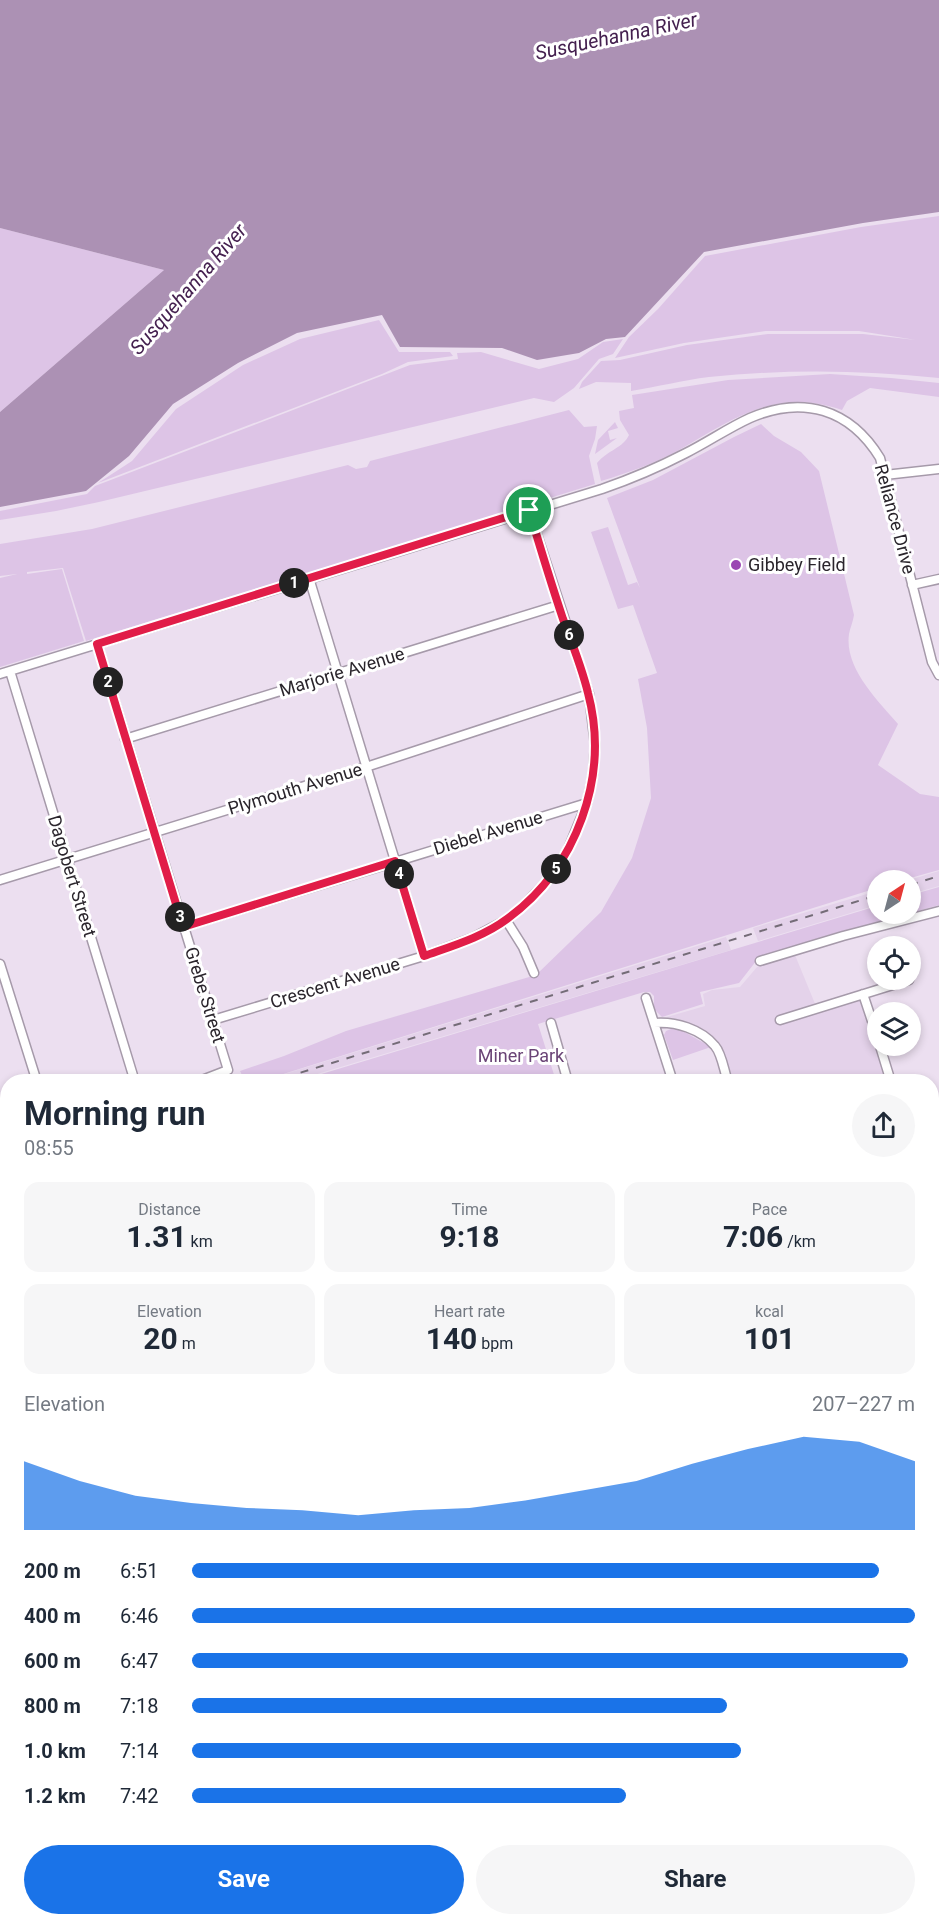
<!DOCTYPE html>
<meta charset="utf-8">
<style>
:root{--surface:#fff;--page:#f6f6f7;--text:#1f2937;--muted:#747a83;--accent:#1a73e8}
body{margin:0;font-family:Roboto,sans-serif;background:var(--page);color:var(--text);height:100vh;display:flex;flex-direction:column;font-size:22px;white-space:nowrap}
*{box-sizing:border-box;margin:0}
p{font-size:20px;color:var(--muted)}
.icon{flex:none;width:33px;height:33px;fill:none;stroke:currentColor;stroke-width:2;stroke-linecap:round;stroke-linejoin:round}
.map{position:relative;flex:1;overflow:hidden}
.sheet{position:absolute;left:0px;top:1074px;width:939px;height:852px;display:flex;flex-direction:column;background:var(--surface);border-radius:24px 24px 0 0;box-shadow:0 3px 9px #0003}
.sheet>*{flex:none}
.needle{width:39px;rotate:36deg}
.buttons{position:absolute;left:867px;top:870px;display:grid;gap:12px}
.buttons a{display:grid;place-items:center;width:54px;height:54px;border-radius:50%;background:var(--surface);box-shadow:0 3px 9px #0003;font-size:30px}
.pin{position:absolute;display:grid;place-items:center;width:51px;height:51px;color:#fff;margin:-26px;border:3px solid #fff;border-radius:50%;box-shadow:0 2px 6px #0007}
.km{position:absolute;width:30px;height:30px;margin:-15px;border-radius:50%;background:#222;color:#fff;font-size:16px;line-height:30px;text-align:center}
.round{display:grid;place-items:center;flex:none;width:63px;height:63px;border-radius:32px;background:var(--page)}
.overview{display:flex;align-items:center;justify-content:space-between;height:102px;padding:0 24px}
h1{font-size:33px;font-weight:700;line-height:45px}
.metrics{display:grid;grid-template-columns:repeat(3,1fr);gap:9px;height:102px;padding:6px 24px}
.metrics div{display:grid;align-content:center;border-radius:15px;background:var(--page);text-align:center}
.metrics b{font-size:30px;font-weight:700}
.metrics small{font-size:16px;font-weight:400}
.metrics p{font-size:16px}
.chart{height:168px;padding:12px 24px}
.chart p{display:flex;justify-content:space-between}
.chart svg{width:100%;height:108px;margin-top:6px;fill:var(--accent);opacity:.7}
.cta{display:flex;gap:12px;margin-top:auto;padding:12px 24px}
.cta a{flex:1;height:69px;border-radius:36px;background:var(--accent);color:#fff;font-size:24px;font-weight:700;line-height:69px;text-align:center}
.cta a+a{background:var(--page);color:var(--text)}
ul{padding:0 24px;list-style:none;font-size:20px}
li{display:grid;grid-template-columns:96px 72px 1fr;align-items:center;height:45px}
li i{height:15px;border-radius:8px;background:var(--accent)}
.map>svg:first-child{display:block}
</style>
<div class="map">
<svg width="939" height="1926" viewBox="0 0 939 1926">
<rect width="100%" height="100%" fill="#ecdff0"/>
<path fill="#e4d2ea" d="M939 871V886L911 894 909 880Z
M877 891V905L758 941 753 928Z
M726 937 731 950 294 1081H280L278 1076Z
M795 955 818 1011 859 998 887 1081H733L724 1051 717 1040 694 1026 667 1017 705 1006 703 994 712 990 740 987 757 967Z
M932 1250H939V1299L932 1300Z
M932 1498 939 1520V1744L932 1741Z
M0 1813 7 1821V1916H0Z
M211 1919H250L253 1926H219Z
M447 1919H513L491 1926H449Z"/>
<path fill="#ddc4e6" d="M939 216V378C862 370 786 369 709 377 683 380 657 387 631 391V383L596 382 579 389 582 382 601 361 620 360 687 345 768 334H863L916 340 859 331H766L684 343 615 358 629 337 658 309 705 256 861 227Z
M0 228 164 270 0 412Z
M379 320 399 352H450L453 356 408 362 382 374 98 483 132 461 176 409 243 365 300 339Z
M623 339 613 354 599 359 574 388 554 402 534 398 99 502 56 511 0 520V511L87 494 95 486 410 365 458 359 457 353 481 352 539 369 578 359 603 342Z
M830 374 891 378 939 383V397L870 388 847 401 842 410C775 387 735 418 679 450 655 463 628 473 601 481L597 463C608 450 623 448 629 435L620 420 619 411 634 408 632 395 728 380Z
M569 410 584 427 597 426 595 439 589 456 595 484 86 641 63 568 27 572V574L62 569 84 641 0 667V578L17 574 0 576V544L92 529 348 465 356 469 367 467 370 461Z
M615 422 618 428 608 431 610 440 617 438 595 454 598 440Z
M761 424 774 436 801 452 819 471 854 615C853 622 850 628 849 634 844 668 878 701 898 724L878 765 920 794 939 797V870L903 880H878L877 888 277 1076 267 1074 243 1077 240 1071 284 1056 346 1031 536 975 601 912 632 858 651 798 647 728 638 679 657 673 633 605 618 609 591 532 608 527 628 585 637 582 640 588 607 498 653 480 734 437Z
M939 887V905L911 913V895Z
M877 906 878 914H908L835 933 760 956 739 983 700 992 703 1004 662 1017 654 1009V996L650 992H644L538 1024 556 1081 295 1082Z
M671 1029 681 1030 711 1047 673 1060 664 1035 666 1031Z"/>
<path fill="#ac91b4" d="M0 0H939V212L863 223 704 252 625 337 606 339 579 353 537 360 502 348 400 347 382 315 297 333 238 363 173 404 129 456 86 491 0 507V412L164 270 0 228Z"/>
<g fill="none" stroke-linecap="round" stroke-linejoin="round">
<path stroke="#ac91b4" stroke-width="2" d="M0 1786 8 1791
M69 1918 71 1926"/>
<defs>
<path id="minor" d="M885 475 939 469
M309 578 424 956
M912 585 939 579
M97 644 228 1070 197 1082
M10 671 135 1082
M0 674 602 489C631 479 659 467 686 453 708 442 728 428 750 418 803 395 850 409 880 458L932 662 939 675
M125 739 559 605
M0 880 366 767 589 694
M506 920 523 947 534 973
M183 927 587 803
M760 961 843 936 939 911
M0 964 37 1082
M863 994 878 1039
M646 998 673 1082
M213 1020 424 956 472 938 506 920 524 905 551 877 568 849 587 803 593 774 595 745 589 694 529 510
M780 1020 909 980
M551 1023 568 1082
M654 1023C675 1021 701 1029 715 1046 722 1054 724 1071 728 1082
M880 1046 891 1082
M0 1142 8 1140
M932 1153 939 1150
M932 1211 939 1236
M0 1306 8 1331
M932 1306 939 1327
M0 1515 8 1571
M0 1684 8 1689
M0 1801 8 1809
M932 1862 939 1860
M54 1918 57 1926
M638 1918 640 1926
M126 1926H185
M502 1926 526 1918
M733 1926 756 1918"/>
<path id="secondary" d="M258 1918 260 1926"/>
<path id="primary" d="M0 1426 8 1425
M932 1747 939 1750"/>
</defs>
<use href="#minor" stroke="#a69aaa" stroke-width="11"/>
<use href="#secondary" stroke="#a69aaa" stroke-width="15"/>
<use href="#primary" stroke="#7a5a84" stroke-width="16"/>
<use href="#minor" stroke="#fff" stroke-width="8"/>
<use href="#secondary" stroke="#fff" stroke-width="12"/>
<use href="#primary" stroke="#c9add1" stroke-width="14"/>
<path stroke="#746c77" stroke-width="2" stroke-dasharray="8 8" stroke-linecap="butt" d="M910 885 939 876
M270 1082 878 895
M0 1165 8 1162
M0 1771 8 1776
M194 1918 204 1926"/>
</g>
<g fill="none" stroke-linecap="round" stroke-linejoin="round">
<defs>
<path id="route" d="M529 510C540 547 551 583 563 619 572 643 582 668 588 693 610 776 577 868 507 919 483 937 452 946 424 956L395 861 183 927 97 644Z"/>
</defs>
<use href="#route" stroke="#fff" stroke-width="12"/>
<use href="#route" stroke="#e11d48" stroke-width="8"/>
</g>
<circle fill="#9b46b3" stroke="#fff" stroke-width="2" cx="736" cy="565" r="6"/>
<g text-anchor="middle" stroke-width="6" stroke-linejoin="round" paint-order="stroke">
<g font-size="18" fill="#2a252c" stroke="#fff">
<text transform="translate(895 519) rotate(75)" y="6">Reliance Drive</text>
<text transform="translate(342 672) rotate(-17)" y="6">Marjorie Avenue</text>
<text transform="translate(295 789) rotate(-17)" y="6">Plymouth Avenue</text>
<text transform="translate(488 833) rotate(-17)" y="6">Diebel Avenue</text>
<text transform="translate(72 876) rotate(73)" y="6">Dagobert Street</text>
<text transform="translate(335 983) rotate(-17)" y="6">Crescent Avenue</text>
<text transform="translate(205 995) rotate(73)" y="6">Grebe Street</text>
</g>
<g font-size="18" fill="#2a252c" stroke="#fff" text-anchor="start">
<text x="748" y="571">Gibbey Field</text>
</g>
<g font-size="18" fill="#6a4476" stroke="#fff">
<text x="521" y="1062">Miner Park</text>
</g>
<g font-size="20" font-style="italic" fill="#44204f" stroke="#fff">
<text transform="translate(616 36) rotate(-12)" y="7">Susquehanna River</text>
<text transform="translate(188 289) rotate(-49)" y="7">Susquehanna River</text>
</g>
</g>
</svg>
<div class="buttons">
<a><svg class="needle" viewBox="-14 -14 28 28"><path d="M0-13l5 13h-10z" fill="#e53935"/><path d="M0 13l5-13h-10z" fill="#747a83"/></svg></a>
<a><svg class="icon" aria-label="locate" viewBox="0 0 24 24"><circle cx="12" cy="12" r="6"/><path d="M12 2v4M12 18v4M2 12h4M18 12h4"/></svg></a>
<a><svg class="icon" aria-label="layers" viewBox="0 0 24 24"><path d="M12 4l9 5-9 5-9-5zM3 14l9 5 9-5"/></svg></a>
</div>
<div class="pin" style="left:529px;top:510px;background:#1e9e55"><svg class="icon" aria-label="arrive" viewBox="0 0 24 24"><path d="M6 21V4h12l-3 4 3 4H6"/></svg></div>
<b class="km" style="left:294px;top:583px">1</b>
<b class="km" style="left:108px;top:682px">2</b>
<b class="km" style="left:180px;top:917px">3</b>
<b class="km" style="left:399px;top:874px">4</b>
<b class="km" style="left:556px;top:869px">5</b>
<b class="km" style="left:569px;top:635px">6</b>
<section class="sheet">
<div class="overview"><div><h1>Morning run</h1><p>08:55</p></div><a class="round"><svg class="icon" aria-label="share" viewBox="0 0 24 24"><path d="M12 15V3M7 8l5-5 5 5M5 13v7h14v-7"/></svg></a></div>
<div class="metrics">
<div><p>Distance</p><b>1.31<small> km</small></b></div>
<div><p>Time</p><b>9:18</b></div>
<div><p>Pace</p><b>7:06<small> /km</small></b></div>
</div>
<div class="metrics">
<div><p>Elevation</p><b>20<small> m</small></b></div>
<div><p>Heart rate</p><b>140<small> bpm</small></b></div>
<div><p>kcal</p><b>101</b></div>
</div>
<div class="chart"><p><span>Elevation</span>207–227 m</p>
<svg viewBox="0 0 160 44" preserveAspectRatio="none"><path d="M0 44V16L10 24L20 30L30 33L40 35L50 36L60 38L70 36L80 35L90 32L100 28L110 24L120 17L130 11L140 6L150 8L160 16V44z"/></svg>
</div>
<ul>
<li><b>200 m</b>6:51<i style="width:95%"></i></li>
<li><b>400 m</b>6:46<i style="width:100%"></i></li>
<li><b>600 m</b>6:47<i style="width:99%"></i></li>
<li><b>800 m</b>7:18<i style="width:74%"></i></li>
<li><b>1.0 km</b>7:14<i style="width:76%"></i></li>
<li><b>1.2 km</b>7:42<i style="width:60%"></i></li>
</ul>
<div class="cta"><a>Save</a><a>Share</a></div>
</section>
</div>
